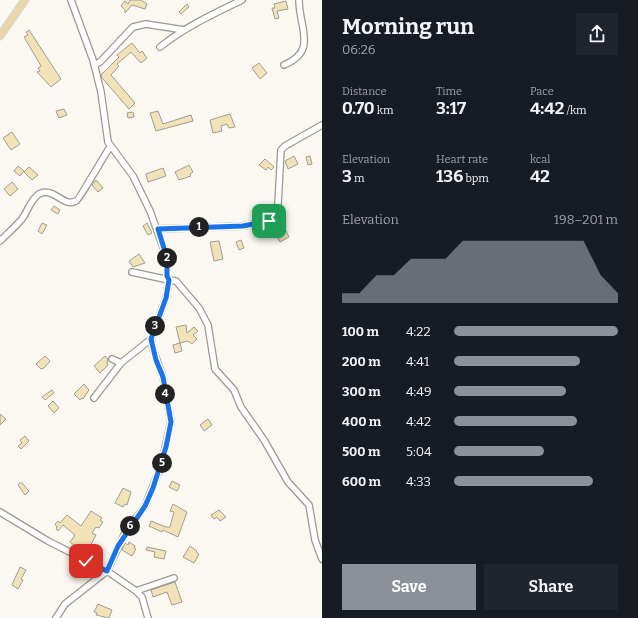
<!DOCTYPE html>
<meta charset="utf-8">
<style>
:root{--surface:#171b24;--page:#20242c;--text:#f1f3f6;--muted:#9ea1a6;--accent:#8c9099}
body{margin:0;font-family:Bitter,serif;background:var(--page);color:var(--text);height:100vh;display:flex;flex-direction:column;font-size:15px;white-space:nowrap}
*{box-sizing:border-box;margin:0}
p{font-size:13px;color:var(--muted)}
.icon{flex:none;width:22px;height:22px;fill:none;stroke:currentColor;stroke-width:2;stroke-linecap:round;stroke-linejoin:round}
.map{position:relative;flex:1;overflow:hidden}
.side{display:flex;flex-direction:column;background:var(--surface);width:316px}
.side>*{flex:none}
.pin{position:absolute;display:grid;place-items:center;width:34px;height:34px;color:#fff;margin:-17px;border-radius:8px;box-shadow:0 2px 6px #0006}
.km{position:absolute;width:20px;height:20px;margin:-10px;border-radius:50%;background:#222;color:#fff;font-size:11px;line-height:20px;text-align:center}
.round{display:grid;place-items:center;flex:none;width:42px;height:42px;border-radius:0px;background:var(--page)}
.overview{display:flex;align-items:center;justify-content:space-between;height:68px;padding:0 20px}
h1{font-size:22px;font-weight:700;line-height:30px}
.metrics{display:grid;grid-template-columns:repeat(3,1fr);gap:6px;height:68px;padding:4px 20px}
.metrics div{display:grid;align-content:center}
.metrics b{font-size:17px;font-weight:700}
.metrics small{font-size:11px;font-weight:400}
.metrics p{font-size:11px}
.chart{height:112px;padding:8px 20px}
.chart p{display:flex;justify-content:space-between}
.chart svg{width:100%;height:72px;margin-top:4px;fill:var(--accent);opacity:.7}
.action{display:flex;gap:8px;margin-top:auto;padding:8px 20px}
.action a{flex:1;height:46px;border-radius:0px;background:var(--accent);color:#fff;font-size:16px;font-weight:700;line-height:46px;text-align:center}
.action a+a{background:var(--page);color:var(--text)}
ul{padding:0 20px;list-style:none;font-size:13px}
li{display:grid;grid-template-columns:64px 48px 1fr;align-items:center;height:30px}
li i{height:10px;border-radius:5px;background:var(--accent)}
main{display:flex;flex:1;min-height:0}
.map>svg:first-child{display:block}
</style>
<main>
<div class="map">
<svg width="322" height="618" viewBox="0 0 322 618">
<rect width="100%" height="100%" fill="#fbf8f1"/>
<path fill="#f1e2b7" stroke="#9f9d96" d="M130 0H141L147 4 145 9 132 5 125 13V10L121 6 125 1 128 4Z
M286 1 288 9 277 11 279 18 275 19 272 8H275L274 4Z
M187 4 189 7 181 14 179 12Z
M29 30 61 79 51 87 37 72 40 71 38 68 41 66 24 37 28 35 26 32Z
M132 43 140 53 142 51 147 58 141 63 131 52 117 64 119 66 111 75 135 103 129 109 102 78 101 75 119 57 117 55Z
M259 63 267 73 260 79 252 68Z
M64 109 67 115 59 118 56 111Z
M158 111 163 124 191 115 193 121 156 131 150 113Z
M133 112 134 117 128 118 127 113Z
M230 114 235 127 229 128 227 124 221 126 222 131 213 133 210 120Z
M12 132 20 144 11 150 3 138Z
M294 156 298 164 288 169 285 161Z
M310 156 312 164 308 165 306 157Z
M265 159 274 167 271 170 268 167 266 170 259 165Z
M189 165 193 172 190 174 191 176 179 180 175 172Z
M18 166 24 171 20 176 14 171Z
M29 167 38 175 32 180 24 172Z
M163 168 166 176 148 182 146 174Z
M96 180 103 188 98 192 92 185Z
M12 182 18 189 10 196 4 189Z
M54 206 60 210 58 214 51 210Z
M42 223 47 225 42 234 38 231Z
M147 223 152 233 148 235 143 226Z
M286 231 289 237 280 242 277 236Z
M241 240 244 248 239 250 236 242Z
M219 241 223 259 214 261 210 242Z
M139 254 145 263 133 267 129 261Z
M186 325 187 333 194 327 198 331 193 335 197 339 192 344 188 341 180 343 176 327Z
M180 343 182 351 175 353 173 345Z
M45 356 50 361 44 368 41 369 36 364Z
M105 356 108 359 107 363 108 365 100 373 94 366Z
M84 384 89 390 83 399 82 398 80 400 74 394Z
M52 390 54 393 45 400 42 397Z
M53 401 59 408 54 413 48 406Z
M0 414 6 419 0 425Z
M208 419 212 425 204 431 200 425Z
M25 436 29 441 21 449 18 446 22 443 20 440Z
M172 481 180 485 177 491 169 487Z
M21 482 29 491 25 495 18 485Z
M123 488 131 492 127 505 125 504 123 507 115 503Z
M173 504 187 512 178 537 163 530 162 532 149 526 151 521 166 527H170L174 512 170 511Z
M219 510 226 517 220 521 217 517 214 519 211 515Z
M91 511 102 518 100 520 103 522 99 528 96 527 92 533 96 535 87 552 82 549 81 551 70 542 75 535 63 525 58 531 56 529 57 527 55 524 58 521 60 523 67 515 81 526Z
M129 542 135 546 134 548 136 549 132 556 122 550 125 543 128 545Z
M190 546 197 551 196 552 199 554 194 563 183 557Z
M147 547 166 551 164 559 154 557 155 552 146 550Z
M20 567 26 570 21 579 23 580 18 589 12 585Z
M175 582 182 602 172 605 167 592 153 597 151 590Z
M98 604 112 610 109 618 96 615 97 613 94 612Z"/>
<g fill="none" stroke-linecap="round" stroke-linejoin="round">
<defs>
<path id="minor" d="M71 0 93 60 101 92 108 142 133 176 150 211 167 258V276L169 280 176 281 199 308 208 325 215 369 234 390 241 407 264 440 288 482 309 505 315 540 322 559
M160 47C185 27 213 14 242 0
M94 65 100 62 133 27 146 24 184 30
M284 65C318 51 299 28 299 0
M158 229 243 226 269 221 274 216 278 204 281 150 285 146 322 125
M0 241C7 234 15 227 22 219 28 211 30 200 39 194 54 186 63 208 76 201 79 200 105 154 110 147
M112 359 121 363
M94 398 121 363 151 339
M0 512 48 541 107 571 136 591 142 597 148 618
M136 591 174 578
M56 618 65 604 107 571 125 533 145 506 161 466 171 422 163 377 153 349 151 339 166 298 169 280 132 272"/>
<path id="major" d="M0 36 25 0"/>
</defs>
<use href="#minor" stroke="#9a9891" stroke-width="8"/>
<use href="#major" stroke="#d7d7d7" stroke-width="9"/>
<use href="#minor" stroke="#fff" stroke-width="5.5"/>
<use href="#major" stroke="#e7d7a9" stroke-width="7"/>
</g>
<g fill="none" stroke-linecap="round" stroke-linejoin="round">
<defs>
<path id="route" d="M86 561 107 571 118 546 145 506 153 488 166 447 171 422 163 377 156 360 151 339 166 298 169 280 167 276V258L158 229 243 226 269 221"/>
</defs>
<use href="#route" stroke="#fff" stroke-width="8"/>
<use href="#route" stroke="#1a73e8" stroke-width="5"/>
</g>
</svg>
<div class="pin" style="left:269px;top:221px;background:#1e9e55"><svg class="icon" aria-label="arrive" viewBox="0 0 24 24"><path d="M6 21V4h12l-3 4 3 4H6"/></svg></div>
<div class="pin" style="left:86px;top:561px;background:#d93025"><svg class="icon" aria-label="check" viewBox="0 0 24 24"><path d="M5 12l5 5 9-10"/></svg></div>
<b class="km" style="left:199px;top:227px">1</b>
<b class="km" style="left:167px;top:258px">2</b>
<b class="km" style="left:155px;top:326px">3</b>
<b class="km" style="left:165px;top:394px">4</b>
<b class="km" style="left:162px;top:463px">5</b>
<b class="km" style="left:130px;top:526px">6</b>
</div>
<section class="side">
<div class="overview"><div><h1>Morning run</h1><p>06:26</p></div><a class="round"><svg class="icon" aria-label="share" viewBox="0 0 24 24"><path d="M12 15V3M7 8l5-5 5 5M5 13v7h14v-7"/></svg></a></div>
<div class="metrics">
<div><p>Distance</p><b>0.70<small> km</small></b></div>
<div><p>Time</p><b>3:17</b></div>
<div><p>Pace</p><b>4:42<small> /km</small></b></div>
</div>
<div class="metrics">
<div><p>Elevation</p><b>3<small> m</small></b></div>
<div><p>Heart rate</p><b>136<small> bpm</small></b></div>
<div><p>kcal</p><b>42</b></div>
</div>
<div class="chart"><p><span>Elevation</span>198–201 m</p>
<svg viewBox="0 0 160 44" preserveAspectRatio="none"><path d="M0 44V38L10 38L20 27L30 27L40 17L50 17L60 17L70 6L80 6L90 6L100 6L110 6L120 6L130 6L140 6L150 27L160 38V44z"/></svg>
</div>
<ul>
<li><b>100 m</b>4:22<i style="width:100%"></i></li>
<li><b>200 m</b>4:41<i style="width:77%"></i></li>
<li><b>300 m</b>4:49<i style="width:68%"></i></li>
<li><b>400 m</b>4:42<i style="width:75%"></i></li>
<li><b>500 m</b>5:04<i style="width:55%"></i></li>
<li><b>600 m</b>4:33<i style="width:85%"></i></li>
</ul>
<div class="action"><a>Save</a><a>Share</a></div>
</section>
</main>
